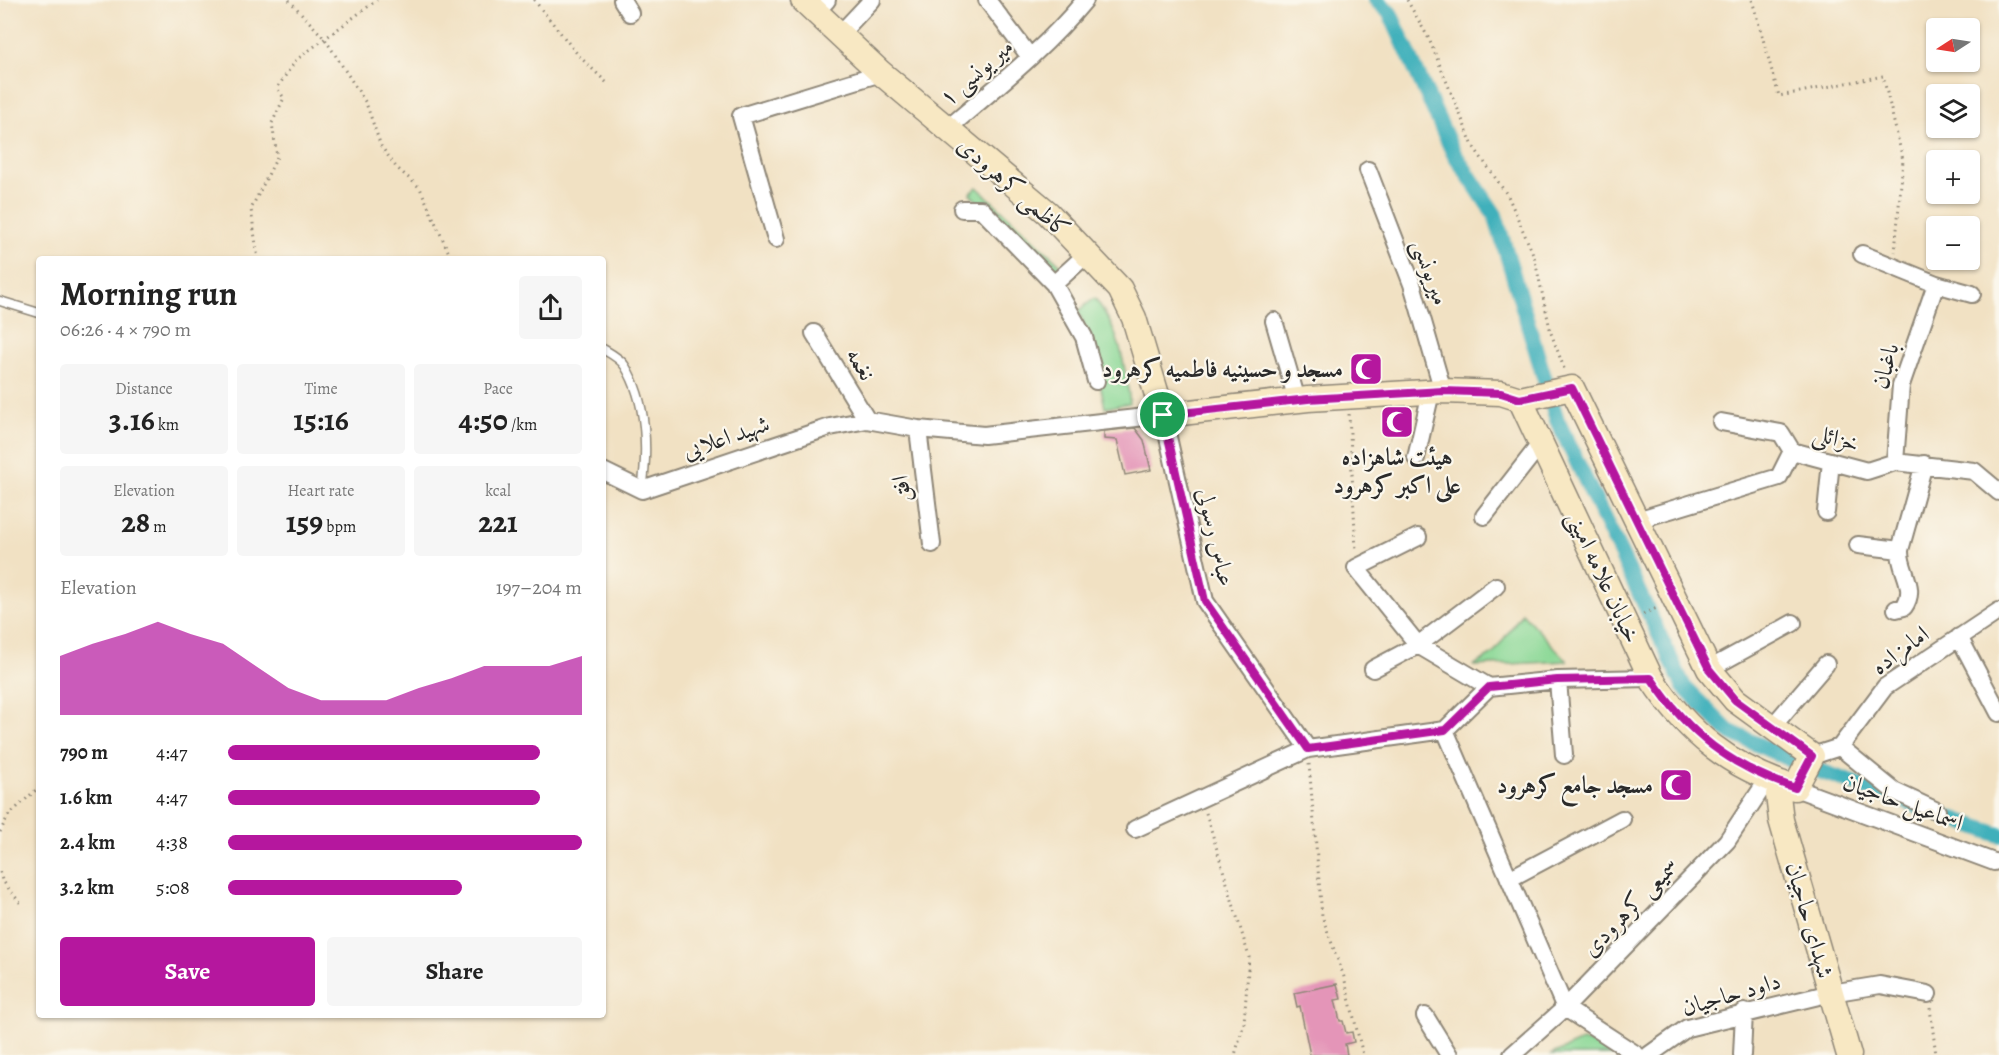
<!DOCTYPE html>
<meta charset="utf-8">
<style>
:root{--surface:#fff;--page:#f6f6f6;--text:#222;--muted:#767676;--accent:#b5179e}
body{margin:0;font-family:Alegreya,Amiri,serif;background:var(--page);color:var(--text);height:100vh;display:flex;flex-direction:column;font-size:22px;white-space:nowrap}
*{box-sizing:border-box;margin:0}
p{font-size:20px;color:var(--muted)}
.icon{flex:none;width:33px;height:33px;fill:none;stroke:currentColor;stroke-width:2;stroke-linecap:round;stroke-linejoin:round}
.map{position:relative;flex:1;overflow:hidden}
.side{position:absolute;left:36px;top:256px;width:570px;height:762px;display:flex;flex-direction:column;background:var(--surface);border-radius:6px;box-shadow:0 2px 4px #0004}
.side>*{flex:none}
.needle{width:39px;rotate:258deg}
.tools{position:absolute;left:1926px;top:18px;display:grid;gap:12px}
.tools a{display:grid;place-items:center;width:54px;height:54px;border-radius:6px;background:var(--surface);box-shadow:0 2px 4px #0004;font-size:30px}
.pin{position:absolute;display:grid;place-items:center;width:51px;height:51px;color:#fff;margin:-26px;border:3px solid #fff;border-radius:50%;box-shadow:0 2px 6px #0007}
.round{display:grid;place-items:center;flex:none;width:63px;height:63px;border-radius:6px;background:var(--page)}
.overview{display:flex;align-items:center;justify-content:space-between;height:102px;padding:0 24px}
h1{font-size:33px;font-weight:600;line-height:45px}
.figures{display:grid;grid-template-columns:repeat(3,1fr);gap:9px;height:102px;padding:6px 24px}
.figures div{display:grid;align-content:center;border-radius:6px;background:var(--page);text-align:center}
.figures b{font-size:30px;font-weight:600}
.figures small{font-size:16px;font-weight:400}
.figures p{font-size:16px}
.chart{height:168px;padding:12px 24px}
.chart p{display:flex;justify-content:space-between}
.chart svg{width:100%;height:108px;margin-top:6px;fill:var(--accent);opacity:.7}
.primary-button{display:flex;gap:12px;margin-top:auto;padding:12px 24px}
.primary-button a{flex:1;height:69px;border-radius:6px;background:var(--accent);color:#fff;font-size:24px;font-weight:600;line-height:69px;text-align:center}
.primary-button a+a{background:var(--page);color:var(--text)}
ul{padding:0 24px;list-style:none;font-size:20px}
li{display:grid;grid-template-columns:96px 72px 1fr;align-items:center;height:45px}
li i{height:15px;border-radius:8px;background:var(--accent)}
.map>svg:first-child{display:block}
</style>
<div class="map">
<svg width="1999" height="1055" viewBox="0 0 1999 1055">
<rect width="100%" height="100%" fill="#fbf7ec"/>
<filter id="ink" filterUnits="userSpaceOnUse"><feTurbulence type="fractalNoise" baseFrequency=".0167" numOctaves="2"/><feDisplacementMap in="SourceGraphic" scale="12" xChannelSelector="R" yChannelSelector="G"/><feConvolveMatrix kernelMatrix="1 2 1 2 8 2 1 2 1" color-interpolation-filters="sRGB"/></filter>
<filter id="wash" filterUnits="userSpaceOnUse"><feTurbulence type="fractalNoise" baseFrequency=".008" numOctaves="4" result="noise"/><feDisplacementMap in="SourceGraphic" scale="24" xChannelSelector="R" yChannelSelector="G"/><feGaussianBlur stdDeviation="1.35" result="paint"/><feColorMatrix in="noise" values="0 0 0 0 0 0 0 0 0 0 0 0 0 0 0 0 0 1.4 0 .05"/><feComposite in="paint" operator="in"/></filter>
<g filter="url(#wash)">
<rect width="100%" height="100%" fill="#f1e1c3"/>
<path fill="#8bd896" stroke="#5b8260" stroke-width="1.5" d="M977 187 1061 265 1053 275 970 194Z
M1095 298C1121 334 1124 360 1130 403L1105 408 1091 338 1078 311Z
M1522 613 1567 661 1473 666 1493 654Z
M1582 1041 1618 1050 1622 1055H1550Z"/>
<g fill="none" stroke-linecap="round" stroke-linejoin="round">
<path stroke="#40b0bb" stroke-width="16" d="M1376 0 1390 13 1453 152 1495 215 1557 420 1684 687 1728 731 1800 764 1999 835"/>
</g>
<g id="blocks">
<path fill="#e495b8" d="M1135 428 1144 440 1151 470 1125 475 1117 440 1104 439V431Z
M1337 984 1341 999 1335 1000 1340 1021H1343L1346 1033 1352 1032 1354 1042 1345 1044 1347 1055H1310L1300 1006 1297 1007 1294 993Z"/>
</g>
</g>
<g filter="url(#ink)">
<use href="#blocks" fill-opacity="0" stroke="#8e8677" stroke-width="1.5"/>
<g fill="none" stroke-linecap="round" stroke-linejoin="round">
<defs>
<path id="lane" d="M0 301 39 313
M603 349C610 353 621 359 625 366 647 402 648 450 642 490"/>
<path id="street" d="M622 0 630 13
M987 0 1030 57
M816 12 827 0
M840 34 872 0
M947 129C995 88 1045 49 1085 0
M1368 170 1412 284 1443 391
M962 209H981L1054 284 1084 337 1096 381
M776 239 741 116 881 73
M1862 254 1936 284 1972 294
M1054 284 1087 254
M1274 321 1297 400
M814 333 867 420
M1721 422 1781 433 1792 451
M918 429 932 544
M1416 458 1431 392
M1895 462 1901 385 1936 284
M603 471 642 490 830 427 867 420 918 429 984 435 1163 415 1205 601 1308 749
M1826 512 1831 461
M1484 516 1541 443
M1637 520 1779 477 1792 451 1867 471 1895 462 1974 471 1999 492
M1418 537 1356 568 1418 645 1489 687
M1858 545 1900 550
M1896 609 1904 607C1918 587 1899 571 1900 550L1924 464
M1959 637 1999 713
M1373 669 1418 645 1496 586
M1709 669 1793 623
M1558 680 1564 755
M1772 727 1826 664
M1445 730 1565 1008 1637 1055
M1840 747 1894 791 1937 811
M1812 756 1840 747 1885 687 1999 611
M1795 788 1994 862
M1135 829 1308 749 1445 730 1489 687 1558 680 1651 678
M1509 879 1622 819
M1425 1016 1449 1055
M1512 1055 1565 1008 1727 841 1768 779
M1649 1055 1687 1028 1831 993 1880 985 1928 994
M1742 1055 1744 1012"/>
<path id="secondary" d="M803 0 881 73 1048 213 1120 289 1134 318 1163 415 1308 399 1443 391 1501 393 1520 399 1572 388 1709 669 1735 700 1812 756 1795 788C1730 767 1689 735 1651 678L1520 399
M1781 783 1778 795 1781 820 1849 1055"/>
</defs>
<use href="#lane" stroke="#8e8677" stroke-width="11"/>
<use href="#street" stroke="#8e8677" stroke-width="20"/>
<use href="#secondary" stroke="#8e8677" stroke-width="27"/>
<path stroke="#8e8677" stroke-width="3" stroke-dasharray="1.5 4.5" stroke-linecap="butt" d="M289 0 325 39 366 103 381 146 396 167 420 188 452 260
M534 0 579 56 608 84
M1407 0 1429 39 1473 146 1508 196 1534 256 1551 333 1565 371
M1752 0 1779 96 1883 76 1903 160 1895 252
M258 260 251 209 277 157 272 123 284 98 277 88 296 60 377 0
M1349 414 1356 551
M1643 614 1659 607
M1309 764 1322 916 1344 977 1363 1055
M1206 813 1249 957 1244 1023 1235 1055
M0 832 8 816 39 787
M0 872 2 880 21 904
M1930 1008 1936 1055"/>
<use href="#lane" stroke="#fff" stroke-width="8"/>
<use href="#street" stroke="#fff" stroke-width="16"/>
<use href="#secondary" stroke="#f8e8c3" stroke-width="24"/>
</g>
</g>
<g fill="none" stroke-linecap="round" stroke-linejoin="round" filter="url(#ink)">
<defs>
<path id="route" d="M1572 388 1709 669 1735 700 1812 756 1795 788C1730 766 1689 735 1651 678L1557 680 1489 687 1445 730 1308 749 1205 601 1163 415 1308 399 1443 391 1501 393 1520 399Z"/>
</defs>
<use href="#route" stroke="#fff" stroke-width="12"/>
<use href="#route" stroke="#b5179e" stroke-width="8"/>
</g>
<defs>
<symbol id="mosque-square" viewBox="-11 -11 22 22"><rect x="-9" y="-9" width="18" height="18" rx="4" fill="#b5179e" stroke="#fbf7ec"/><path d="M3.5-4.9A6 6 0 1 0 3.5 4.9A5 5 0 1 1 3.5-4.9Z" fill="#fff"/></symbol>
</defs>
<g fill-rule="evenodd">
<use href="#mosque-square" x="1347" y="350" width="38" height="38"/>
<use href="#mosque-square" x="1378" y="403" width="38" height="38"/>
<use href="#mosque-square" x="1657" y="766" width="38" height="38"/>
</g>
<g text-anchor="middle" stroke-width="4.5" stroke-linejoin="round" paint-order="stroke">
<g font-size="24" fill="#2b2b2b" stroke="#fbf7ec">
<text transform="translate(976 72) rotate(-41)" y="8">میر یونسی ۱</text>
<text transform="translate(1014 187) rotate(41)" y="8">کاظمی کرهرودی</text>
<text transform="translate(1431 272) rotate(71)" y="8">میریونسی</text>
<text transform="translate(861 364) rotate(59)" y="8">نغمه</text>
<text transform="translate(1885 366) rotate(-75)" y="8">باغبان</text>
<text transform="translate(726 437) rotate(-19)" y="8">شهید اعلایی</text>
<text transform="translate(1836 438) rotate(15)" y="8">خزائلی</text>
<text transform="translate(901 489) rotate(-97)" y="8">افق</text>
<text transform="translate(1216 537) rotate(77)" y="8">عباس رسولی</text>
<text transform="translate(1604 577) rotate(65)" y="8">خیابان علامه امینی</text>
<text transform="translate(1900 650) rotate(-36)" y="8">امامزاده</text>
<text transform="translate(1903 802) rotate(20)" y="8">اسماعیل حاجیان</text>
<text transform="translate(1630 907) rotate(-46)" y="8">سمیعی کرهرودی</text>
<text transform="translate(1810 920) rotate(74)" y="8">شهدای حاجیان</text>
<text transform="translate(1731 994) rotate(-16)" y="8">داود حاجیان</text>
</g>
<g font-size="24" font-weight="bold" fill="#2b2b2b" stroke="#fbf7ec" text-anchor="end">
<text x="1343" y="377">مسجد و حسینیه فاطمیه کرهرود</text>
<text x="1397" y="465" text-anchor="middle">هیئت شاهزاده<tspan x="1397" dy="28">علی اکبر کرهرود</tspan></text>
<text x="1653" y="793">مسجد جامع کرهرود</text>
</g>
</g>
</svg>
<div class="tools">
<a><svg class="needle" viewBox="-14 -14 28 28"><path d="M0-13l5 13h-10z" fill="#e53935"/><path d="M0 13l5-13h-10z" fill="#767676"/></svg></a>
<a><svg class="icon" aria-label="layers" viewBox="0 0 24 24"><path d="M12 4l9 5-9 5-9-5zM3 14l9 5 9-5"/></svg></a>
<a>+</a>
<a>−</a>
</div>
<div class="pin" style="left:1163px;top:415px;background:#1e9e55"><svg class="icon" aria-label="arrive" viewBox="0 0 24 24"><path d="M6 21V4h12l-3 4 3 4H6"/></svg></div>
<section class="side">
<div class="overview"><div><h1>Morning run</h1><p>06:26 · 4 × 790 m</p></div><a class="round"><svg class="icon" aria-label="share" viewBox="0 0 24 24"><path d="M12 15V3M7 8l5-5 5 5M5 13v7h14v-7"/></svg></a></div>
<div class="figures">
<div><p>Distance</p><b>3.16<small> km</small></b></div>
<div><p>Time</p><b>15:16</b></div>
<div><p>Pace</p><b>4:50<small> /km</small></b></div>
</div>
<div class="figures">
<div><p>Elevation</p><b>28<small> m</small></b></div>
<div><p>Heart rate</p><b>159<small> bpm</small></b></div>
<div><p>kcal</p><b>221</b></div>
</div>
<div class="chart"><p><span>Elevation</span>197–204 m</p>
<svg viewBox="0 0 160 44" preserveAspectRatio="none"><path d="M0 44V20L10 15L20 11L30 6L40 11L50 15L60 24L70 33L80 38L90 38L100 38L110 33L120 29L130 24L140 24L150 24L160 20V44z"/></svg>
</div>
<ul>
<li><b>790 m</b>4:47<i style="width:88%"></i></li>
<li><b>1.6 km</b>4:47<i style="width:88%"></i></li>
<li><b>2.4 km</b>4:38<i style="width:100%"></i></li>
<li><b>3.2 km</b>5:08<i style="width:66%"></i></li>
</ul>
<div class="primary-button"><a>Save</a><a>Share</a></div>
</section>
</div>
